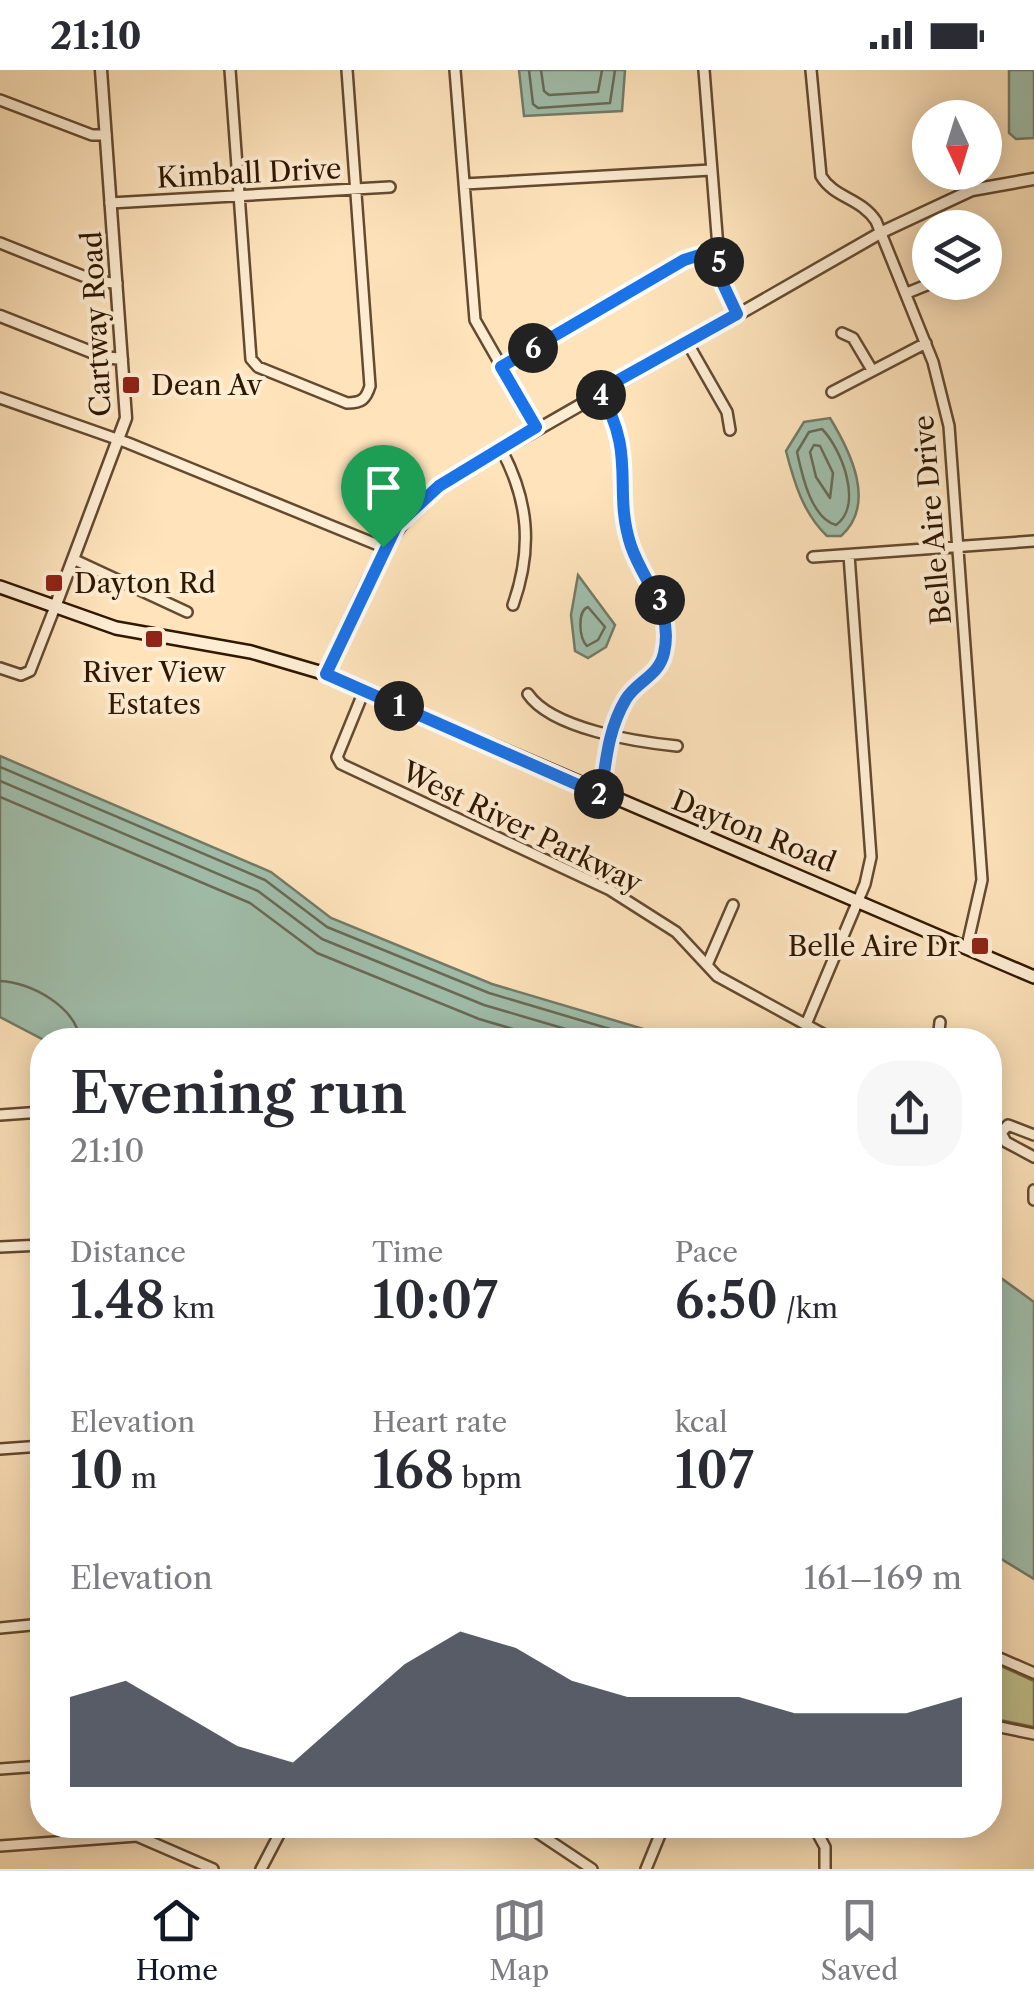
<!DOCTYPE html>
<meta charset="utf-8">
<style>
:root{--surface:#fff;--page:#f7f7f7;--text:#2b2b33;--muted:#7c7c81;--line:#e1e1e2;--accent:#111827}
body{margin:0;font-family:"Libre Caslon Text",serif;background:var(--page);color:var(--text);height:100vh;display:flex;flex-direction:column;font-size:38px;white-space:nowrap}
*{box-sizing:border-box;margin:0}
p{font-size:32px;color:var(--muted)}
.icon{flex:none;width:55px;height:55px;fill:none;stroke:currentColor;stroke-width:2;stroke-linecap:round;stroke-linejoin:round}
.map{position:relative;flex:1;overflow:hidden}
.panel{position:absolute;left:30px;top:958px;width:972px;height:810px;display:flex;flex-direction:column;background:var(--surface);border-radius:40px;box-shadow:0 5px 25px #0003}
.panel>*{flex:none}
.needle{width:65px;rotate:176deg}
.controls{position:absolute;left:912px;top:30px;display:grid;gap:20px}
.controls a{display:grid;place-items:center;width:90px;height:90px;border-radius:50%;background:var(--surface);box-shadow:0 5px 25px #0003;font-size:50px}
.pin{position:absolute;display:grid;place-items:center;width:85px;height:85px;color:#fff;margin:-102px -42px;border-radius:50% 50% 50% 0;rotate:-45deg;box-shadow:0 0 10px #0007}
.pin .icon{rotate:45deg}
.km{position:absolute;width:50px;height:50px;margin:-25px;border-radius:50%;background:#222;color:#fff;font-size:28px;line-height:50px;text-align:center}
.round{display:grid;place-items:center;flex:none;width:105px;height:105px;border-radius:40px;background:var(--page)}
.overview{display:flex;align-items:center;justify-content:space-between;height:170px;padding:0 40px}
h1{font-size:55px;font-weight:600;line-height:75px}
.metrics{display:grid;grid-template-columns:repeat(3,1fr);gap:15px;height:170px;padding:10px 40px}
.metrics div{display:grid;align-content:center}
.metrics b{font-size:50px;font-weight:600}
.metrics small{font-size:28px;font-weight:400}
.metrics p{font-size:28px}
.chart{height:280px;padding:20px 40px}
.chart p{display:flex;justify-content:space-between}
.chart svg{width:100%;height:180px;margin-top:10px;fill:var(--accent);opacity:.7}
.status{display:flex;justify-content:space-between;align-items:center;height:70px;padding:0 50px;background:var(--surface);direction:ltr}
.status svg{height:28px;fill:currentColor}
.tabs{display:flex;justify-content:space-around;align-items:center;height:140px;border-top:2px solid var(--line);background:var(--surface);font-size:28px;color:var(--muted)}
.tabs a{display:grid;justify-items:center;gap:5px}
.tabs .active{color:var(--accent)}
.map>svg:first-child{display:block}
</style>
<div class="status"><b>21:10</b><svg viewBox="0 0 49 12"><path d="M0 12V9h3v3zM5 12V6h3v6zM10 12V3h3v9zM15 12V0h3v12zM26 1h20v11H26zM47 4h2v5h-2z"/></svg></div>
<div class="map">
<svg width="1034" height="1799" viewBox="0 0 1034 1799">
<rect width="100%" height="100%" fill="#fee3bb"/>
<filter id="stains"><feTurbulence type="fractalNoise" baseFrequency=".002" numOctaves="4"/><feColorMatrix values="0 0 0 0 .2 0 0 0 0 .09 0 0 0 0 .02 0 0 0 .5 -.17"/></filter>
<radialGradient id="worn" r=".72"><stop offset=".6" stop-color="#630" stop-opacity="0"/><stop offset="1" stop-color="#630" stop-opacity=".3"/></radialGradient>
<path fill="#c2c38f" stroke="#796d48" stroke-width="2.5" d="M990 1591 1034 1611V1657L990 1648Z"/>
<path fill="#a0beab" stroke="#737b67" stroke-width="2.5" d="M519 0H625L622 41 524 46Z
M1009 0H1034V68L1016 69 1009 63Z
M830 348C850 381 877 434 841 466H827C803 443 794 412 786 381L804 352Z
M578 505 615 555 606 577 588 588 575 581 571 545Z
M0 686 271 802 331 848 492 914 657 963 660 970H44L0 947Z
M990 1200 1034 1232V1509L990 1482Z"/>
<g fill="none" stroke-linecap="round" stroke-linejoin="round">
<path stroke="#686a56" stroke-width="2.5" d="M529 0 533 34 538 38 610 33 615 0
M541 0 544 21 549 25 598 22 602 0
M822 359C841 378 864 435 836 455 811 448 802 405 797 382L809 362Z
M814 375 820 376 833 403 830 428 816 407 810 382Z
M588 537 605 557 598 570 587 576C579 568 577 541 588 537Z
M0 697 265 810 327 857 489 923 647 970
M0 711 258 821 322 869 484 935 603 970
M0 727 250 833 317 883 479 949 550 970
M0 911C31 912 76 937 80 970"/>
<defs>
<path id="minor" d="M230 0 251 289 258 297 347 333C362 333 366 329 370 316L347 0
M455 0 475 250 536 357
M704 0 720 203 737 244
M811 0 821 106C834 128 861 128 876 151L933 292 949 356 982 810 967 876
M0 30 92 65H106
M464 114 711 100
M110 133 390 117
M0 173 98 212 117 213
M907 223 934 212
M842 263 853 268 872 300
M687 272 727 342 730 360
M501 297 684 190 718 184
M599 321C638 384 612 419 631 476 644 514 674 539 664 583 659 606 638 611 626 629 607 658 606 691 601 724
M832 322 926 273
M0 328 128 373 383 477
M500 377C529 430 533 478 513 535
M813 487 1034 471
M75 490 187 542
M0 598 21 605 30 601 55 537
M364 621 337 687 341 694 610 820 676 862 717 906 834 970
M528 624C552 659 637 672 677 676
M707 895 733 835
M807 952 865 814 871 787 849 485
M938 970 940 952
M0 1045 42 1042
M1034 1065 1008 1055 1001 1063 1006 1072 1034 1087
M1034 1120V1130
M0 1177 42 1175
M0 1379 42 1376
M0 1558 42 1554
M990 1584 1034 1603
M990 1655 1034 1664
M0 1699 42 1696
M526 1755 592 1799
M813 1755 825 1777V1799
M0 1776 137 1766 213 1799
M261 1799 284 1755
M646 1799 664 1755"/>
<path id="tertiary" d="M0 246 104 287 122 289
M55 537 126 348 101 0
M326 604C357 536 380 463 439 416L882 162 972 120 1034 109"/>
<path id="secondary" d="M0 517 116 558 251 582 326 604 1034 907"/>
</defs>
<use href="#minor" stroke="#644a2f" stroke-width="14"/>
<use href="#tertiary" stroke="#644a2f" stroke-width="15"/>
<use href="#secondary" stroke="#301700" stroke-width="16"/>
<use href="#minor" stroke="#feedd3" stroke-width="9"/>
<use href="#tertiary" stroke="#feedd3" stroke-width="10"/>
<use href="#secondary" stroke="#feedd3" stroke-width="11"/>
</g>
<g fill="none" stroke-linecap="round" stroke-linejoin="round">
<defs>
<path id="route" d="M703 184H718L723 214 737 244 599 321C638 385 612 419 631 476 644 514 674 539 664 583 659 606 637 611 626 629 608 659 606 691 601 725L326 604 397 455 439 416 536 357 501 297 684 190Z"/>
</defs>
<use href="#route" stroke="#fff" stroke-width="20"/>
<use href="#route" stroke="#1a73e8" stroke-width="12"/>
</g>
<g fill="#8f2418" stroke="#feedd3" stroke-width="4">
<rect x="121" y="305" width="20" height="20" rx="5"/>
<rect x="44" y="503" width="20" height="20" rx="5"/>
<rect x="144" y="559" width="20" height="20" rx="5"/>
<rect x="970" y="866" width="20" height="20" rx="5"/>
</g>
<g text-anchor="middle" stroke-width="8" stroke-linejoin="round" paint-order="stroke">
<g font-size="28" fill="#301700" stroke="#feedd3">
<text transform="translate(249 103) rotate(-3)" y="10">Kimball Drive</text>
<text transform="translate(96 254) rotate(-93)" y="10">Cartway Road</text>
<text transform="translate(932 450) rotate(-95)" y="10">Belle Aire Drive</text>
<text transform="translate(522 757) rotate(26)" y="10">West River Parkway</text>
<text transform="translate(754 761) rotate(22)" y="10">Dayton Road</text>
</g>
<g font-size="28" fill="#301700" stroke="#feedd3" text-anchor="start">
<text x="151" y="325">Dean Av</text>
<text x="74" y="523">Dayton Rd</text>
<text x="154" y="612" text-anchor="middle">River View<tspan x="154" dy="32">Estates</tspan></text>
<text x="960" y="886" text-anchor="end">Belle Aire Dr</text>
</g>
</g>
<rect width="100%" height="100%" filter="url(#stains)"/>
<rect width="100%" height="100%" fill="url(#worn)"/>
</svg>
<div class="controls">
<a><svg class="needle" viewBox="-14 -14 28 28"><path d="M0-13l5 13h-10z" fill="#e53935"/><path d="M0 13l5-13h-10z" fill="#7c7c81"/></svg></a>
<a><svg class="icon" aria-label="layers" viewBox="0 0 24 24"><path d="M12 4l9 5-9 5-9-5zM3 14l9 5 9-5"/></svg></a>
</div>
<div class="pin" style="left:383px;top:477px;background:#1e9e55"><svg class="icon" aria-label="arrive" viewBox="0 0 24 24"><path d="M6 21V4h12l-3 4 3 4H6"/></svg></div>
<b class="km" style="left:399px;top:636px">1</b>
<b class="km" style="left:599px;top:724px">2</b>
<b class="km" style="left:660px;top:530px">3</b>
<b class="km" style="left:601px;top:325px">4</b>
<b class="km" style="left:719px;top:192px">5</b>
<b class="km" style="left:533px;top:278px">6</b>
<section class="panel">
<div class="overview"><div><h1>Evening run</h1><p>21:10</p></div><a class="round"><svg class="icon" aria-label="share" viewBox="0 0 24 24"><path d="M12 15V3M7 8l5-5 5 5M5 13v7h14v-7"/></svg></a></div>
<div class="metrics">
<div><p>Distance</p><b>1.48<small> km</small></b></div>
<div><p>Time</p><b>10:07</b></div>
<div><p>Pace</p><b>6:50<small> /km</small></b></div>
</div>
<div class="metrics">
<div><p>Elevation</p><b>10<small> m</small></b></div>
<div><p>Heart rate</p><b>168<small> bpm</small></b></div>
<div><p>kcal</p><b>107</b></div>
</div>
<div class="chart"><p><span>Elevation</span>161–169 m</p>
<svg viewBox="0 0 160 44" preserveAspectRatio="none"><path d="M0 44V22L10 18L20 26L30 34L40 38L50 26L60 14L70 6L80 10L90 18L100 22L110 22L120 22L130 26L140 26L150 26L160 22V44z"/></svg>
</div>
</section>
</div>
<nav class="tabs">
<a class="active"><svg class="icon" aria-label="home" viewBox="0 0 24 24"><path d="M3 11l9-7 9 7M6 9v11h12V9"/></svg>Home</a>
<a><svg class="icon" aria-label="map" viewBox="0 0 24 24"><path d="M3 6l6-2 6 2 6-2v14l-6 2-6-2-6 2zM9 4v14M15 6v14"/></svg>Map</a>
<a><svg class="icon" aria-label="saved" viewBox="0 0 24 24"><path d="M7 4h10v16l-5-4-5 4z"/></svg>Saved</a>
</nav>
